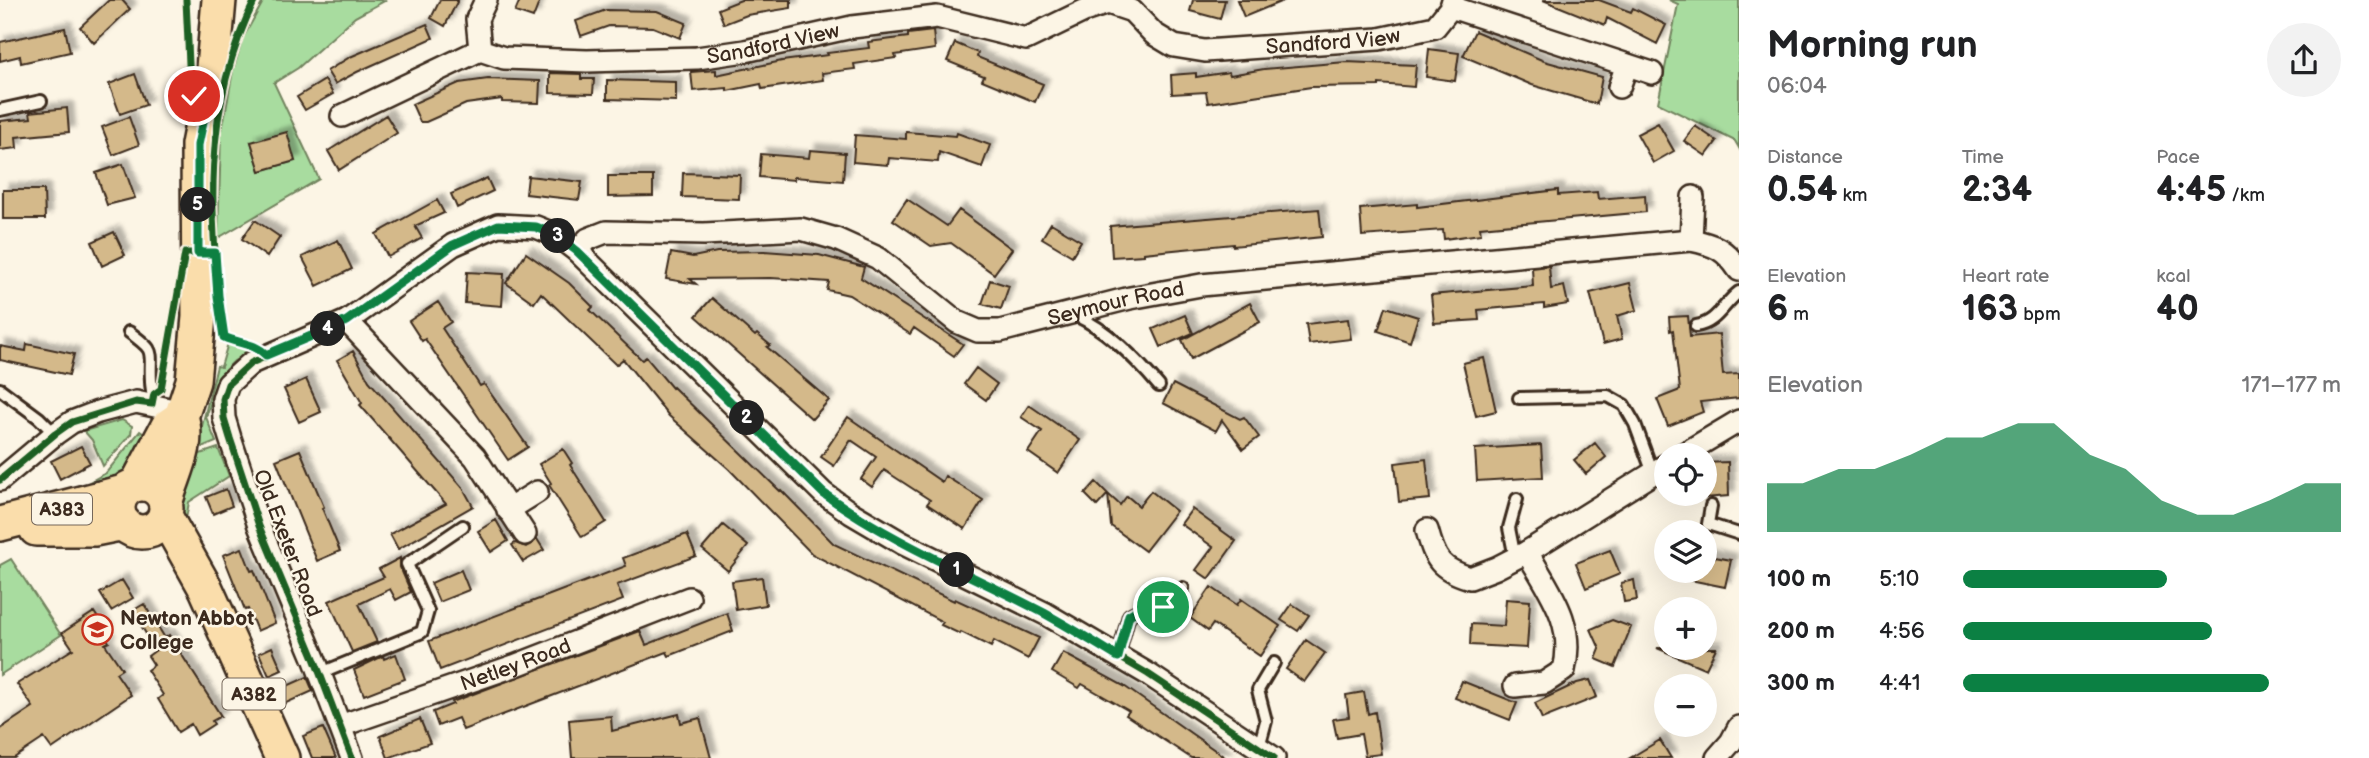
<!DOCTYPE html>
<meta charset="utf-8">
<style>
:root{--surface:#fff;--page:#f2f2f2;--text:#202124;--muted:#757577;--accent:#0b8043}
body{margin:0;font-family:"Balsamiq Sans",sans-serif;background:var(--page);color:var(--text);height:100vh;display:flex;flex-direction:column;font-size:26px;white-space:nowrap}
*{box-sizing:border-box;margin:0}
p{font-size:23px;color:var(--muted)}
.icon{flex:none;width:38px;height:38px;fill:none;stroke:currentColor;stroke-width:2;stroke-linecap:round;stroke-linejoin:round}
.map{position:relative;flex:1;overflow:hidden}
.drawer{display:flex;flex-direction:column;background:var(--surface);width:630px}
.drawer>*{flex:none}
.fabs{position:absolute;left:1654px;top:443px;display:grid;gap:14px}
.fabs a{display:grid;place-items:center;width:63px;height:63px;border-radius:50%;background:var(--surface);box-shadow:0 7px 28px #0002;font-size:35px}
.pin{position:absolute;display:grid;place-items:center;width:60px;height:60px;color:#fff;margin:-30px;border:4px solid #fff;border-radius:50%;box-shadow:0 2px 7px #0007}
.km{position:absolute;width:35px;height:35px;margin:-18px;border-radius:50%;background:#222;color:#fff;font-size:19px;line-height:35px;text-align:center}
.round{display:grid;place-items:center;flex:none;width:74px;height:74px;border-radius:37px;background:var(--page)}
.summary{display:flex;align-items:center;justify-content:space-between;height:119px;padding:0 28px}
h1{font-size:38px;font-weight:800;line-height:52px}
.stats{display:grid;grid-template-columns:repeat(3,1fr);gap:10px;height:119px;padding:7px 28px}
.stats div{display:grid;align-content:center}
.stats b{font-size:35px;font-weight:800}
.stats small{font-size:19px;font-weight:400}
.stats p{font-size:19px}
.chart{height:196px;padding:14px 28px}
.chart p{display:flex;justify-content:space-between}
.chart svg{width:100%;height:126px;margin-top:7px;fill:var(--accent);opacity:.7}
ul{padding:0 28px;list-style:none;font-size:23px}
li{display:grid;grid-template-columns:112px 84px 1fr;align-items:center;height:52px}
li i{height:18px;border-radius:9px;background:var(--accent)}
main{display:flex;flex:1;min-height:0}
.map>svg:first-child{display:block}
</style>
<main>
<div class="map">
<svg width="1739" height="758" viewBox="0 0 1739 758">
<defs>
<filter id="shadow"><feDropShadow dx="6" dy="-6" stdDeviation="2" flood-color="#0004"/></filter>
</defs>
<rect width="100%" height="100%" fill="#fcf5e5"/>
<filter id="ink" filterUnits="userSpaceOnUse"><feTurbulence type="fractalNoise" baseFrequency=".0143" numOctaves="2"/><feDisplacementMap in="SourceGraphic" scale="14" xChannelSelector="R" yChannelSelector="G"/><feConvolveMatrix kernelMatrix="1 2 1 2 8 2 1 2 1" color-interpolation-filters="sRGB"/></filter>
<g filter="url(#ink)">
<path fill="#a8dc9f" stroke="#72835e" stroke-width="2" fill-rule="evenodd" d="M264 0H386L355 17 298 68 274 83 319 179 218 238 221 136 233 71 243 38ZM251 142 294 161 260 171Z
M1669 0H1739V148L1735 141 1658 103 1678 4Z
M228 343 255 350 234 361 220 375 206 417 216 442 204 447 197 446 217 366 221 367Z
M122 420 132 426 131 434 103 466 92 440 84 431Z
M140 431 151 439 125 473 82 491V486L106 473Z
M218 448 229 476 189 502 186 519 183 520 180 501 194 456Z
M11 559 61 635 0 675V565Z"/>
<path fill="#d4b98a" stroke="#3b2a1e" stroke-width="2" filter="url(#shadow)" d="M109 0H122L130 9 94 43 80 27Z
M440 0H458L445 26 431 18Z
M520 0H540L533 18 515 12Z
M741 0H791V8L747 15 724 24 718 9Z
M1193 0H1225L1220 19 1190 11Z
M1237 0H1285L1244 17Z
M1543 0H1599L1631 12 1633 8 1666 25 1657 44 1607 18 1605 25Z
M606 10 657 11 686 23 680 38 653 27 609 26 581 36 576 21Z
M427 24 433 38 357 72 335 84 327 71 350 57Z
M65 28 70 52 21 63 20 56 0 61V42Z
M933 31 935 49 895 55 896 58 854 64 855 69 822 73 823 80 762 89 761 84 727 91V88L693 91 691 72 716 70V75L782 61 828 55 827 53 869 48 868 42 908 37V34Z
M1475 31 1544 61 1602 77 1597 104 1532 85 1463 56Z
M955 43 978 53 977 57 1043 84 1035 102 982 80 984 76 947 61Z
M1429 49 1459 53 1455 81 1426 77Z
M1346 62 1416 65 1414 87 1379 84V86L1311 87 1208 103 1206 92 1172 94 1171 75 1196 73V77L1229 72 1230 75 1264 69Z
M550 73 581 74V79H594L593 94 550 93Z
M135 74 146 105 120 114 109 84Z
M488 79 540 81 539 103 502 102V99L466 104 426 122H420L412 104 459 83Z
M325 80 333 94 305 110 297 97Z
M607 80 676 82V101L607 99Z
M67 108 69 132 16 137 17 148 0 150V121L31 118 30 112Z
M386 115 397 133 339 170 328 151Z
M129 117 139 145 113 155 102 127Z
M1658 123 1674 151 1653 163 1637 134Z
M1695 126 1717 141 1706 156 1684 141Z
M287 132 295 161 260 171 251 142Z
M906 132 956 136 957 133 990 145 982 167 939 152 938 162 889 158 888 165 853 162 855 135 906 139Z
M810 150 845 153 843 181 794 177V180L759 177 761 154 809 158Z
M123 164 135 198 107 205 96 173Z
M683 173 740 175 739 199 682 197Z
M528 176 582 182 579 200 526 194Z
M608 176H653V196L608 197Z
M487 178 493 191 457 208 451 194Z
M3 190H44L45 219H3Z
M1558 190V195L1597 192 1598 199 1645 195 1646 212 1480 227 1481 234 1444 239 1443 230 1362 236 1360 209 1417 204V207Z
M907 199 947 226 959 210 1012 249 994 274 951 243 931 246 893 220Z
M437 200 444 213 415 226 422 238 388 257 376 234Z
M1319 209 1322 237 1233 246V244L1144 253V255L1112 257 1110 226Z
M255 220 280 237 267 257 242 239Z
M1051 223 1081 241 1072 256 1042 238Z
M114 232 125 255 102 266 92 242Z
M338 240 352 269 317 286 302 257Z
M764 251 819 255 864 267 861 278 963 344 954 356 914 328 910 334 849 295 827 290 829 282 771 278 690 279 696 284 666 279 671 253 693 257 717 252Z
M526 253 569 283 593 307 590 310 642 360 646 357 672 388 673 387 780 491 781 490 834 544 954 601 955 599 1039 638 1028 659 994 641 991 647 961 632 960 634 941 625 943 622 812 554 729 469 669 416 623 359 616 365 541 293 534 303 506 283Z
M1549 266 1551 289 1564 286 1568 304 1544 308V304L1478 310 1479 320 1434 323 1431 295 1533 286 1532 268Z
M467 272 504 274 502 306 465 303Z
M990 280 1009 286 1001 309 982 304Z
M1630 283 1637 310 1617 316 1622 339 1603 344 1590 293Z
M712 298 755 336 757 334 770 345 767 347 829 400 812 419 696 316Z
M438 302 451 322 442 328 480 386 484 384 528 447 508 460 425 339 422 341 409 321Z
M1250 303 1260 322 1191 359 1182 340Z
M1386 307 1418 317 1410 342 1378 331Z
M1185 315 1193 333 1161 347 1153 329Z
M1688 316 1690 337 1719 334 1723 375 1739 374V398L1700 402 1703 412 1668 426 1657 399 1680 390 1673 330 1670 331 1669 317Z
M1348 319 1351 339 1309 344 1306 324Z
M27 344 74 354 69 375 0 360V346L26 351Z
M353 351 369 381 463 488 473 506 398 549 390 534 446 504 360 405 362 403 337 360Z
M1484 358 1496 411 1476 416 1463 363Z
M976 368 997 384 986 400 964 384Z
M306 379 321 412 299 422 284 389Z
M1173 384 1240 419 1244 417 1259 437 1243 449 1222 420 1216 431 1163 403Z
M1029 405 1080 440 1058 473 1028 452 1042 431 1021 417Z
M848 417 942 482 945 476 983 500 965 529 927 504 930 500 884 470 872 487 861 479 876 457 851 440 834 466 821 457Z
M1595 443 1606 457 1586 474 1574 460Z
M1541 445 1543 477 1477 481 1475 449Z
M81 446 90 463 60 479 51 461Z
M563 449 572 463 570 465 606 522 582 537 549 485 551 483 539 464Z
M300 450 324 507 322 508 340 551 317 561 276 460Z
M1426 459 1430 499 1399 502 1395 463Z
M1728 462 1729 496 1704 498V463Z
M1096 482 1108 494 1097 506 1085 494Z
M226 489 232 506 213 514 206 497Z
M1151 491 1176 511 1145 551 1111 526 1108 494 1120 505 1127 496 1139 506Z
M1192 509 1236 541 1209 579 1196 570 1213 547 1181 524Z
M496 520 508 541 491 552 478 531Z
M723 525 748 546 728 571 702 549Z
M687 534 696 556 617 585 623 600 440 670 429 641 626 566 623 558Z
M537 539 544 550 523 562 512 545 515 543 526 547Z
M242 548 251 571 254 570 275 623 257 631 248 609 245 610 223 555Z
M1610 550 1620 574 1586 588 1576 563Z
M1704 555 1731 560 1725 587 1675 577 1676 570H1704Z
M400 558V567L411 592 396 600 390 589 359 604 377 642 352 652 329 601 384 577 379 569Z
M461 570 469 590 439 602 431 583Z
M762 577 766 605 736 610 732 581Z
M122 580 133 598 111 611 100 593Z
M1634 580 1637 600 1624 602 1621 583Z
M1211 587 1237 605 1241 599 1280 626 1260 656 1213 624 1208 631 1190 618Z
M1506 599 1530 601 1527 648 1470 645 1471 624 1504 626Z
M144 604 165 638 169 635 221 716 212 721 214 724 197 735 191 724 178 732 158 699 163 695 147 670 154 665 148 656 156 650 132 611Z
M1292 604 1309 615 1298 631 1281 620Z
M94 612 107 632 104 634 109 642 105 644 122 669 116 673 131 695 52 749 44 738 14 758H0V729L33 707 17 684 73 649 62 633Z
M727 613 733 631 669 656 667 652 463 730 458 718 438 726 433 712 453 704 452 702 640 631 646 645Z
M1612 620 1631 627 1615 667 1596 659 1600 649 1591 629Z
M1306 640 1325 653 1304 682 1286 669Z
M272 647 282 670 269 676 259 653Z
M1657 648H1716L1706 669Z
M1063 653 1124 686 1226 758H1191L1126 715 1129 711 1082 684 1079 688 1052 672Z
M396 654 405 679 364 695 354 670 383 656 384 659Z
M307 677 313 691 284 704 278 690Z
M1590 680 1597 697 1542 719 1535 703 1577 683Z
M1462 681 1517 703 1510 720 1455 698Z
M1364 692 1368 714 1375 712 1381 754 1365 756 1361 734 1337 738 1333 719 1349 717 1346 695Z
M679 714 681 723 700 718 711 758H572L569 720 611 716 612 731Z
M420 719 430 743 388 758 380 736Z
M323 728 336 758H312L303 736Z
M1660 740 1671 758H1630Z"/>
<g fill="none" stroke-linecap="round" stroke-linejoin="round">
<defs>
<path id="lane" d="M0 110 41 101
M1075 315C1108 330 1136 359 1159 386
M1696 326C1717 323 1723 304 1739 292
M129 332C158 353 149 350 151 381 151 390 154 395 152 404
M0 389 39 418 55 434
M1519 398 1608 396 1624 405 1635 424 1653 473
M1711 506 1708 524 1739 534
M1515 558 1509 528 1517 499
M1118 657 1129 615C1144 606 1162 608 1178 602L1183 588
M319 674 422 632 428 611 407 564 463 526
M1259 747 1266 721 1258 690 1274 663"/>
<g id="street">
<path id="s1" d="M486 0 477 19 480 50 504 58 587 61 697 58 745 51 852 27 937 17 1026 39 1084 11 1108 3 1132 11 1154 34 1174 46 1205 51 1379 39 1435 27 1451 7 1453 0"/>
<path d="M1451 7 1652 73"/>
<path d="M1619 87 1627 65"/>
<path d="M342 116 480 50"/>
<path d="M1691 240 1693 197"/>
<path id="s2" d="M577 251 588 239 606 232 704 234 801 229 836 239 878 258 957 322 978 331H1000L1130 298 1201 285 1691 240C1715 245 1725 249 1739 270"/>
<path d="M347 321 475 457 525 534"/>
<path d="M1682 455 1739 421"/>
<path d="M0 480 55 434 72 422 98 412 136 402 183 412"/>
<path d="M508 510 537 492"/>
<path d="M1427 530C1435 560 1440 569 1470 578L1496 568 1527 552"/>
<path d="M1515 686 1544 683 1564 670C1576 623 1549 591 1527 552L1666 465"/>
<path id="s3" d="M340 726 514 666 689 598"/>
<path d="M352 758 314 658 259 526 230 438 224 418 223 399 228 384 251 363 347 321 453 245 498 225 536 227 556 235 577 251 823 493 851 513 902 543 1046 614 1148 674 1274 758"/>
<path d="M1717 758 1731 742 1739 727"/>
</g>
<path id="primary" d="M137 484 168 426 181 417 193 381 199 317 198 145 213 68 219 0
M118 508a24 24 0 1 1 48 0a24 24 0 1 1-48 0Z
M166 501C173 474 191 445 181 417
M165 516 206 589 282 758
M0 524 124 492
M36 529H94L124 523"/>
</defs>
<use href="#lane" stroke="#3b2a1e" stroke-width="16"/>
<use href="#street" stroke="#3b2a1e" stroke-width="26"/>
<use href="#primary" stroke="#3b2a1e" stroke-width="38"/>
<use href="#lane" stroke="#fcf5e5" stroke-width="10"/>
<use href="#street" stroke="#fcf5e5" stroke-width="21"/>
<use href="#primary" stroke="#faddab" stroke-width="33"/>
<defs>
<path id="cycleway" d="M186 0 190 85 194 96 206 107
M255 0C201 107 209 222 224 337 239 344 255 343 266 355
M0 480 55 434 72 422 136 402 152 404 154 394 161 389 185 253H215
M352 758 314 658 259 526 230 438 224 418 223 399 228 384 251 363 347 321 453 245 498 225 536 227 556 235 577 251 823 493 851 513 902 543 1046 614 1148 674 1274 758"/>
</defs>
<use href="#cycleway" stroke="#fcf5e5" stroke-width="11"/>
<use href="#cycleway" stroke="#1b5e20" stroke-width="7"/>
</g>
</g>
<g fill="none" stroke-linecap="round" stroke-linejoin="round" filter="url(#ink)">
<defs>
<path id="route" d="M194 96 206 107 198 145V253H215L218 296 224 337C239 344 255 343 266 355L347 321 453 245 498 225 536 227 556 235 577 251 823 493C892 543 970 574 1044 613 1069 627 1094 642 1118 657L1129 615 1136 611 1163 607"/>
</defs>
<use href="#route" stroke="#fff" stroke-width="14"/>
<use href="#route" stroke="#0b8043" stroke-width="9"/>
</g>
<defs>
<symbol id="school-ring" viewBox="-11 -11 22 22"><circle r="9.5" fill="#fcf5e5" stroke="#c8321e" stroke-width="1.5"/><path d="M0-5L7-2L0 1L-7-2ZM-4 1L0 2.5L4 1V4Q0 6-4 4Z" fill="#c8321e"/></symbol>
</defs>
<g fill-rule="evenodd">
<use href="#school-ring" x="80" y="612" width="35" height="35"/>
</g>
<g text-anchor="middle" stroke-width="5" stroke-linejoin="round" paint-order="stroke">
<g fill="#fcf5e5" stroke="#75675a" stroke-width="2">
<rect x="32" y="493.5" width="60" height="31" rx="5"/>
<rect x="222.5" y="678.5" width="63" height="31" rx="5"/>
</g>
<g font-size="19" font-weight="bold" fill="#3b2a1e">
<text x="62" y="516">A383</text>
<text x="254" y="701">A382</text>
</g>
<g font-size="21" fill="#3b2a1e" stroke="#fcf5e5">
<text dy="7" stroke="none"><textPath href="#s1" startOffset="936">Sandford View</textPath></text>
<text dy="7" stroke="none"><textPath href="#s1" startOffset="348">Sandford View</textPath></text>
<text dy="7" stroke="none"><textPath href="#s2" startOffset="579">Seymour Road</textPath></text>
<text transform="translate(288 543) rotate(69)" y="7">Old Exeter Road</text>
<text dy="7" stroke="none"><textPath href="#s3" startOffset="186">Netley Road</textPath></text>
</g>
<g font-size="21" font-weight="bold" fill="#3b2a1e" stroke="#fcf5e5" text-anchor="start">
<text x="120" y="625">Newton Abbot<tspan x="120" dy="24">College</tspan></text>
</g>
</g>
</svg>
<div class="fabs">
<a><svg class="icon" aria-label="locate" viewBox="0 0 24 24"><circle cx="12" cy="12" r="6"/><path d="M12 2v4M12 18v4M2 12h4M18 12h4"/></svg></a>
<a><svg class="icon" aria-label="layers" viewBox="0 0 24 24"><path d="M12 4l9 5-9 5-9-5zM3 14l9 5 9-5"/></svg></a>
<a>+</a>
<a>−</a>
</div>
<div class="pin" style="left:1163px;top:607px;background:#1e9e55"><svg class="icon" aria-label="arrive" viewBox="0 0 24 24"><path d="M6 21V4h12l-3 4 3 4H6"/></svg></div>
<div class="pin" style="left:194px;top:96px;background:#d93025"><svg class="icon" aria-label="check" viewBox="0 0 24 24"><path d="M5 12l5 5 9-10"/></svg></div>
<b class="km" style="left:957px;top:570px">1</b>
<b class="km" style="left:747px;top:418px">2</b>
<b class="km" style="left:558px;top:236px">3</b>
<b class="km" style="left:328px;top:329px">4</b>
<b class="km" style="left:198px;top:205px">5</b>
</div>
<section class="drawer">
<div class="summary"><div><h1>Morning run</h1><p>06:04</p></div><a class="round"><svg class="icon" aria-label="share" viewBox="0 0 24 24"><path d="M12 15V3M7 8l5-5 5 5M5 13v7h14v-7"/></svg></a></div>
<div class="stats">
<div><p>Distance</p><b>0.54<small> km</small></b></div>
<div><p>Time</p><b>2:34</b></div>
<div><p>Pace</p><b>4:45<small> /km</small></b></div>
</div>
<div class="stats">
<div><p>Elevation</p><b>6<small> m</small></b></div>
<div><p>Heart rate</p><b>163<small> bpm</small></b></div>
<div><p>kcal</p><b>40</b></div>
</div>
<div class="chart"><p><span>Elevation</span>171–177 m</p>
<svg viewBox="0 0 160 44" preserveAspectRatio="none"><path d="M0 44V27L10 27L20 22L30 22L40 17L50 11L60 11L70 6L80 6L90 17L100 22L110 33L120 38L130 38L140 33L150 27L160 27V44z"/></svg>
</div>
<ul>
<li><b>100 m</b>5:10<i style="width:54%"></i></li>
<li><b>200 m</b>4:56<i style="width:66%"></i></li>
<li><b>300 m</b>4:41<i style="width:81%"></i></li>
</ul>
</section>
</main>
